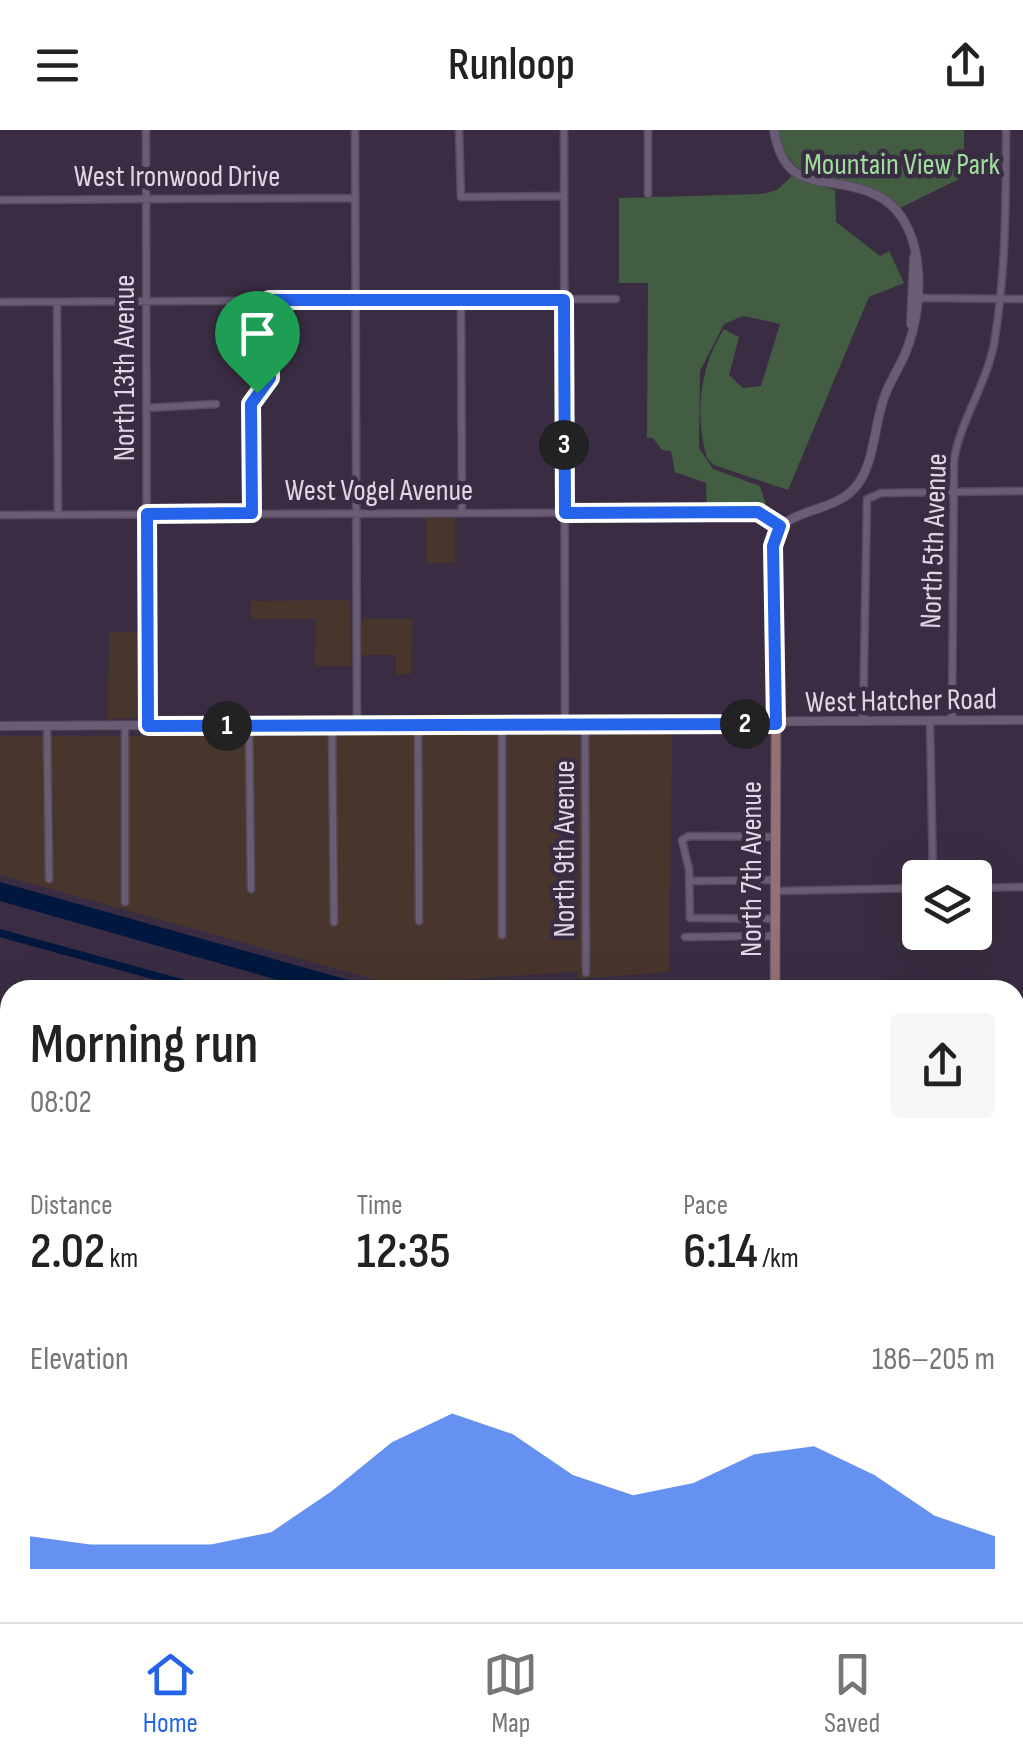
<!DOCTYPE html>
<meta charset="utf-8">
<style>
:root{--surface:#fff;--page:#f6f6f6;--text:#222;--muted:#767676;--line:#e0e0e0;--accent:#2563eb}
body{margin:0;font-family:"Sofia Sans Condensed",sans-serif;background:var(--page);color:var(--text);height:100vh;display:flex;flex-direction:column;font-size:38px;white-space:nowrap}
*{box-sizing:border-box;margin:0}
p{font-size:32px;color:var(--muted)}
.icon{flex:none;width:55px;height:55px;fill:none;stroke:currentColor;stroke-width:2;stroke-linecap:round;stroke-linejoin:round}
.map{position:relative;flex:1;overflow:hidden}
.sheet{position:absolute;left:0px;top:850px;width:1025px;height:642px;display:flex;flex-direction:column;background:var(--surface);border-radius:30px 30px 0 0;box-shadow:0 10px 40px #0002}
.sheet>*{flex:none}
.buttons{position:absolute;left:902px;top:730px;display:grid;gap:20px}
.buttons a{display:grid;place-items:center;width:90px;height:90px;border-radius:10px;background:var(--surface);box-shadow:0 10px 40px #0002;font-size:50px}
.pin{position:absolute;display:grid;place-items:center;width:85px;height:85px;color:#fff;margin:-102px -42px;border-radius:50% 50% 50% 0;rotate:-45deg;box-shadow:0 0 10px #0007}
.pin .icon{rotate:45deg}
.km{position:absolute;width:50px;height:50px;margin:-25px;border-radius:50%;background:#222;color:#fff;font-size:28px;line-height:50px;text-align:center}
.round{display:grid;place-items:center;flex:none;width:105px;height:105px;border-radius:10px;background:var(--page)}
.headline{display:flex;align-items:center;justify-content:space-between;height:170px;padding:0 30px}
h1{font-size:55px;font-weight:600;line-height:75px}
.figures{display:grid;grid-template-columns:repeat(3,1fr);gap:15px;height:170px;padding:10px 30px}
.figures div{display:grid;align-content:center}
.figures b{font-size:50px;font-weight:600}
.figures small{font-size:28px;font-weight:400}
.figures p{font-size:28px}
.chart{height:280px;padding:20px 30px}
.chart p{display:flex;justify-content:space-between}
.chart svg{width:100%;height:180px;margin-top:10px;fill:var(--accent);opacity:.7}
header{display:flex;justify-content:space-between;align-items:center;height:130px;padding:0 30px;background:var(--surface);font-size:45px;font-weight:600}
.dock{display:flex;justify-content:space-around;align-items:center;height:140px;border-top:2px solid var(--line);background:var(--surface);font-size:28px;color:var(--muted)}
.dock a{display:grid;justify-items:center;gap:5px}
.dock .on{color:var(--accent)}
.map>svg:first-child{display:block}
</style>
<header><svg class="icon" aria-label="menu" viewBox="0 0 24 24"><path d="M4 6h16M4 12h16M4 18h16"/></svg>Runloop<svg class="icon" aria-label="share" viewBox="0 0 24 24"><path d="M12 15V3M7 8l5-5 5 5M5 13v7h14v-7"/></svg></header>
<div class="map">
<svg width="1023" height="1492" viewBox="0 0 1023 1492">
<rect width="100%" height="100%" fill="#3a2d43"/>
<path fill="#48362c" d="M426 388H455V433H426Z
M350 470 351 536H315L316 489H251V471Z
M361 489H412L411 544H396V525H361Z
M109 502H143L142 584 138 588 108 589Z
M672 604 669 842 578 849 577 842 419 852V858L377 850 0 745V606Z"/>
<path fill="#425d41" d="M778 0H964V22L959 23V49L900 78C859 34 792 74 778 0Z
M792 46 835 60 836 92 880 126 889 121 904 153 869 167 788 360 714 335 707 328C694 286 700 235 724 199L739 207 729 245 743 258 761 256 780 194 743 186 724 194 700 241 699 318 713 339 760 356 767 378H707L706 353 675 342 671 321 662 320 653 308H647L648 153H619V68L762 64 777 60Z"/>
<path fill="#00183f" d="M0 752 345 849 390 860H315L285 852 0 771Z
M647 850 728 860H518L535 859Z"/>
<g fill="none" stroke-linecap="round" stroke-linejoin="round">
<path stroke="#00183f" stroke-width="8" d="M0 803 207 860
M1015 1020 1023 1024"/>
<defs>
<path id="minor" d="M146 0 147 596
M355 0 357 595
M459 0 461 67 564 66
M564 0 565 593
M648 0V64
M0 70 355 68
M918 168 1023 169
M461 170 462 383
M0 172 616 169
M57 172 58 384
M146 278 216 274
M760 382 780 396
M251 383V274L270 249 269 170
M0 385 767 382 779 389 780 396
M952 591 954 330C961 289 986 255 994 214 1006 143 1006 72 1006 0
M863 592 867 369 881 363 1023 361
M930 592 933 748
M249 595 251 759
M332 595 334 792
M418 595 419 791
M502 595V805
M585 595 586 843
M47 596 49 749
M125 596V772
M690 751 776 750
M975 758 1023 757
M776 761 920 758
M775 789 690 788 689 739 682 710 689 706 776 707
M685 807 775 806
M0 1032H10
M0 1126 3 1125
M1015 1152 1016 1169
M1015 1213 1023 1212
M0 1219 10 1218
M1015 1299H1023
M0 1304H10
M1015 1387 1023 1386
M0 1390H10
M236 1482 246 1492
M352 1482V1492
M582 1482V1492
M0 1486H61L89 1492
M776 1486 960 1483"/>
<path id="tertiary" d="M774 0C785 67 827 43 872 63 928 86 925 172 907 219 902 233 893 246 887 260 874 289 876 329 858 354 837 383 794 376 774 404L776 594
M911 194 914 127
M0 596 1023 590"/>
<path id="secondary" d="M775 860 776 594
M1015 1015H1023
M0 1017H10
M775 1492 776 1482"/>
</defs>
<use href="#minor" stroke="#564b5e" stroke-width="9"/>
<use href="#tertiary" stroke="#564b5e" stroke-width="10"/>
<use href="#secondary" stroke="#564b5e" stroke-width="11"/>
<use href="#minor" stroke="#6b5c75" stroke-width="6"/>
<use href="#tertiary" stroke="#6b5c75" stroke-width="8"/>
<use href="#secondary" stroke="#957174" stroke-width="9"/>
</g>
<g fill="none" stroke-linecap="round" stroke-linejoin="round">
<defs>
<path id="route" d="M269 170H564L565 383 758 382 780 396 773 416 776 594 148 596 147 384 252 383 251 274 270 248Z"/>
</defs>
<use href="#route" stroke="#fff" stroke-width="20"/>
<use href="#route" stroke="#2563eb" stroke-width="12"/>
</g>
<g text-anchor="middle" stroke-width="9" stroke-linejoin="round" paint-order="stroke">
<g font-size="30" fill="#9fdf9c" stroke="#3a2d43">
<text x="902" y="44">Mountain View Park</text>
</g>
<g font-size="30" fill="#e0d7e6" stroke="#3a2d43">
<text x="177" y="56">West Ironwood Drive</text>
<text transform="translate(124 238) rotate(-90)" y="10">North 13th Avenue</text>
<text x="379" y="370">West Vogel Avenue</text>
<text transform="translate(933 411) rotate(-88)" y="10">North 5th Avenue</text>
<text transform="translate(901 570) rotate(-1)" y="10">West Hatcher Road</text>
<text transform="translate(564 719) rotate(-90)" y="10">North 9th Avenue</text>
<text transform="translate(751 739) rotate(-90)" y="10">North 7th Avenue</text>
</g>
</g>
</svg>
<div class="buttons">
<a><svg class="icon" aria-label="layers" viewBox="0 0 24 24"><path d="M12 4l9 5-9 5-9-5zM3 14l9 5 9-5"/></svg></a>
</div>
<div class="pin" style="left:257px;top:263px;background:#1e9e55"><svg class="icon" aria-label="arrive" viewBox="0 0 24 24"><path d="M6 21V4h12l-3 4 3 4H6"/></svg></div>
<b class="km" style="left:227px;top:596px">1</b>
<b class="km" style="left:745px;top:594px">2</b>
<b class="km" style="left:564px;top:315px">3</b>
<section class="sheet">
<div class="headline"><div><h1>Morning run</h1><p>08:02</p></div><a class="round"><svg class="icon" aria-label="share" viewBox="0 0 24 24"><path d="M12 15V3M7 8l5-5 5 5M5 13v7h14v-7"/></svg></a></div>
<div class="figures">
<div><p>Distance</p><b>2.02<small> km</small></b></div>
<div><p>Time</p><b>12:35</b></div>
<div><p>Pace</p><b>6:14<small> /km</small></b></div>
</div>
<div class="chart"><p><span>Elevation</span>186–205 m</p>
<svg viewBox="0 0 160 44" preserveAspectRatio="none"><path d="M0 44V36L10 38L20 38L30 38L40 35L50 25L60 13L70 6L80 11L90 21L100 26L110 23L120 16L130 14L140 21L150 31L160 36V44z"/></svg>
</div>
</section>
</div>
<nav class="dock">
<a class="on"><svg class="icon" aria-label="home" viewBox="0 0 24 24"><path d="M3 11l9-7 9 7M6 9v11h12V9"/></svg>Home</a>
<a><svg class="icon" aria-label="map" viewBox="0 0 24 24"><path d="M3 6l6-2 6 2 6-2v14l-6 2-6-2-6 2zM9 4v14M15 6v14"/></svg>Map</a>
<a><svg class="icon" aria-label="saved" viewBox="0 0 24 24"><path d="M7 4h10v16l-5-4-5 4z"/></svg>Saved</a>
</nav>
